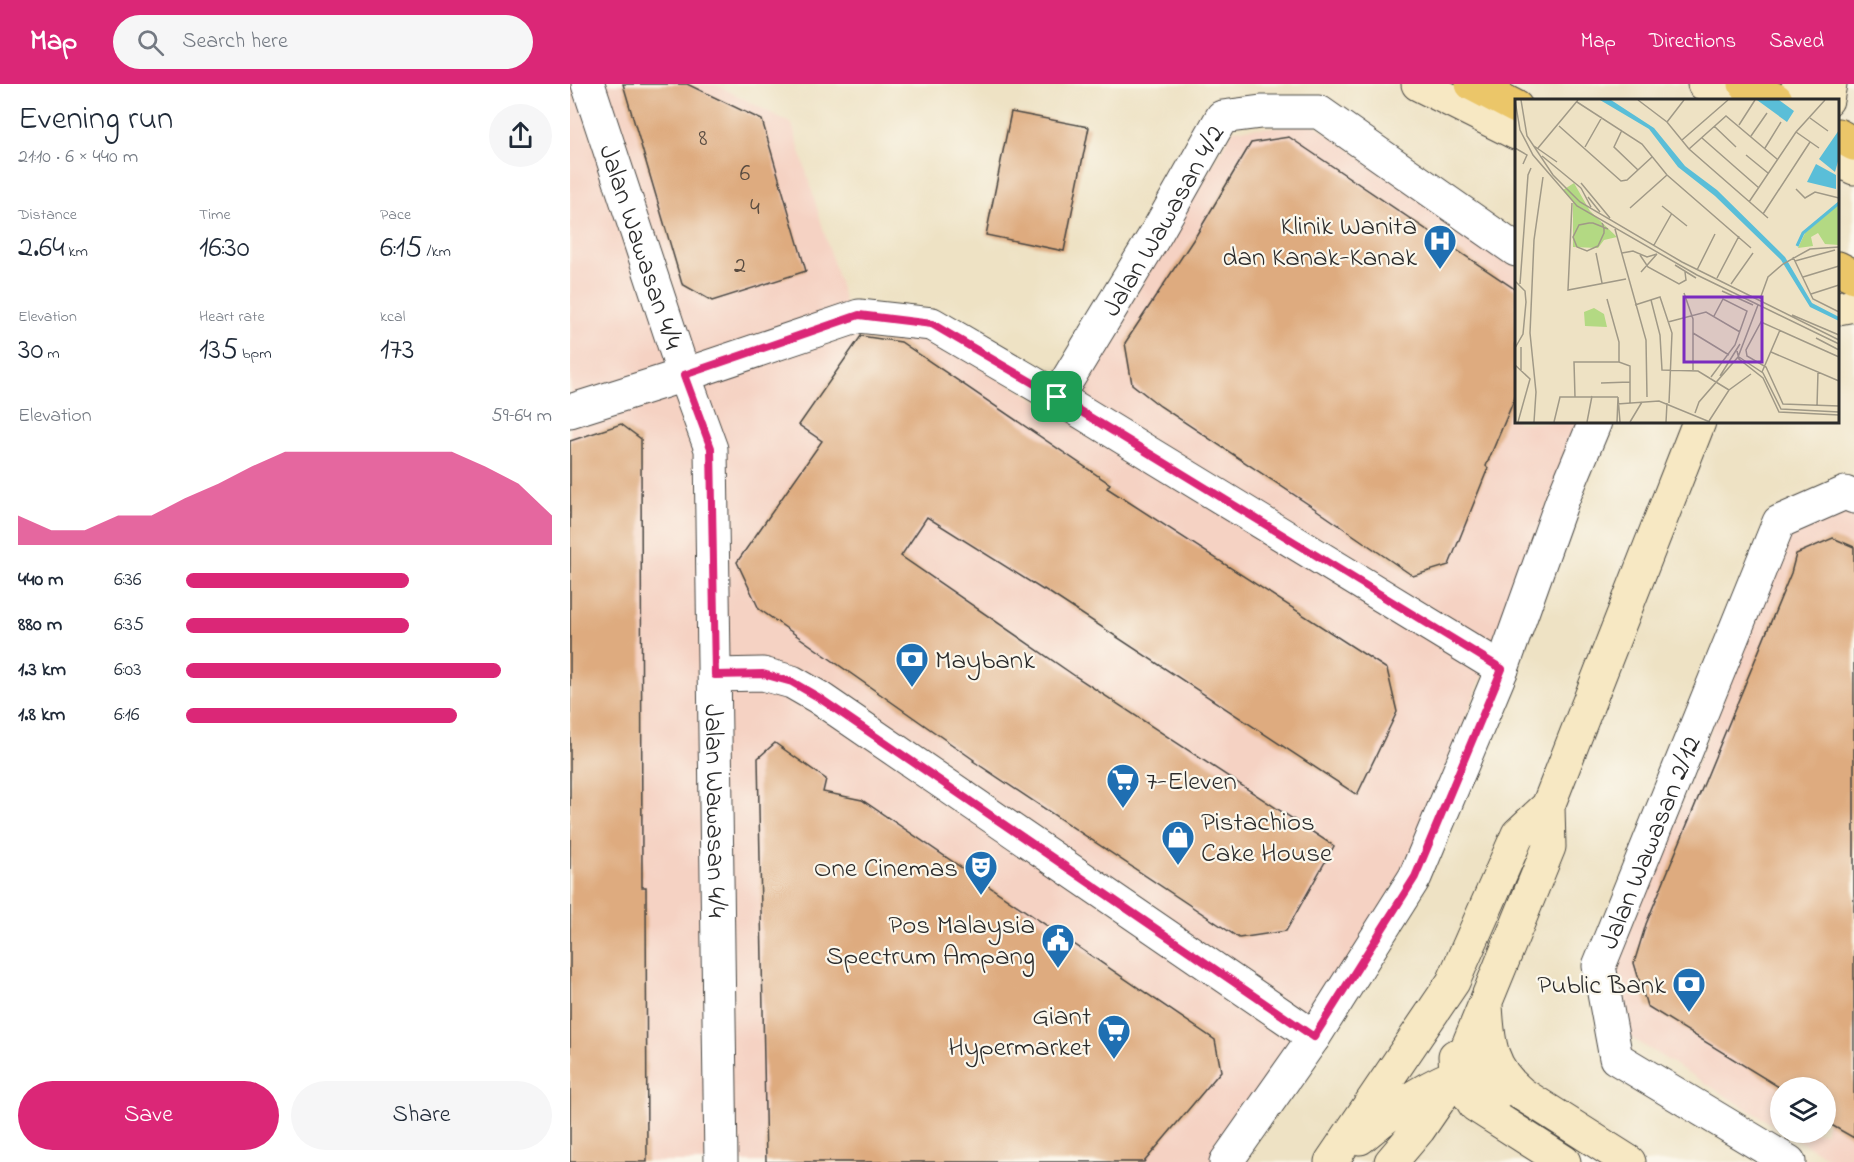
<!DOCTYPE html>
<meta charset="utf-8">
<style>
:root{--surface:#fff;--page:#f6f6f7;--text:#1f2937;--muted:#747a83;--accent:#db2777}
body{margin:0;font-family:"Indie Flower",sans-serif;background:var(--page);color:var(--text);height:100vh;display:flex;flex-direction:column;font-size:22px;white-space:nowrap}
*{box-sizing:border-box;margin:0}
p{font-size:20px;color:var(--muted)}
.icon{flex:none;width:33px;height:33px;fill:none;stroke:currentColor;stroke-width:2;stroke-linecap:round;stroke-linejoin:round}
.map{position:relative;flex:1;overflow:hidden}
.panel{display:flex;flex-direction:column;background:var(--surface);width:570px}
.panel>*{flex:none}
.fabs{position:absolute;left:1200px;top:993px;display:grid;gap:12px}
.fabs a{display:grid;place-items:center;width:66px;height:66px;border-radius:50%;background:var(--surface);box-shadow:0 3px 9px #0003;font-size:30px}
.pin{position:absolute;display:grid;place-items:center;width:51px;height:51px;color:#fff;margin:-26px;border-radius:12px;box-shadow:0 3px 9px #0006}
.round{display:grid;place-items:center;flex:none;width:63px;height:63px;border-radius:32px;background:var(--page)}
.overview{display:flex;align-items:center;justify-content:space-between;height:102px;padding:0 18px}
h1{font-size:33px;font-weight:600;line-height:45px}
.metrics{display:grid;grid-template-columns:repeat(3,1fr);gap:9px;height:102px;padding:6px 18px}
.metrics div{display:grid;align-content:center}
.metrics b{font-size:30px;font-weight:600}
.metrics small{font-size:16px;font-weight:400}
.metrics p{font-size:16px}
.chart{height:168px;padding:12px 18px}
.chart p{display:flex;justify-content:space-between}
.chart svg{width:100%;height:108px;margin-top:6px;fill:var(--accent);opacity:.7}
.cta{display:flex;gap:12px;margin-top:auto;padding:12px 18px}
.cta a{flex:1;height:69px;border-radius:36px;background:var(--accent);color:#fff;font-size:24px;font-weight:600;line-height:69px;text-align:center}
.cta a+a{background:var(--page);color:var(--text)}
ul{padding:0 18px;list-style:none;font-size:20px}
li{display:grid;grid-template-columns:96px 72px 1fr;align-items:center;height:45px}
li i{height:15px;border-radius:8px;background:var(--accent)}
header{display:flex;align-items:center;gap:36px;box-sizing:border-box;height:84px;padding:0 30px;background:var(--accent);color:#fff}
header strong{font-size:28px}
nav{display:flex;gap:33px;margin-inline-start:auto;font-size:21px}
.search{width:420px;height:54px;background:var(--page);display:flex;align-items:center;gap:15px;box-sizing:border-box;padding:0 21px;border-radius:33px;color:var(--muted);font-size:22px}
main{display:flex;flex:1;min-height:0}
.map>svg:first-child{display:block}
</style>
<header>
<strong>Map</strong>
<div class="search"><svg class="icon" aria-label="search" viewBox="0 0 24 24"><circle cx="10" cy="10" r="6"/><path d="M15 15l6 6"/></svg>Search here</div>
<nav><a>Map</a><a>Directions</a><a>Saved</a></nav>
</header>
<main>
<section class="panel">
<div class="overview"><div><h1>Evening run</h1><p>21:10 · 6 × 440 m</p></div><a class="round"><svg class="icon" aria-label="share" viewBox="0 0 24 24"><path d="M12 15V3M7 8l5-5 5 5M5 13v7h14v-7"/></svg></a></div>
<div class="metrics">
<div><p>Distance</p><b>2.64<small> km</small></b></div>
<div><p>Time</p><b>16:30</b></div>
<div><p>Pace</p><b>6:15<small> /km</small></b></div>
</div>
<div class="metrics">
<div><p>Elevation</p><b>30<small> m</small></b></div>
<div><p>Heart rate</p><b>135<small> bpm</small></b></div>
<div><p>kcal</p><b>173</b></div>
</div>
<div class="chart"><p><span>Elevation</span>59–64 m</p>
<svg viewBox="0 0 160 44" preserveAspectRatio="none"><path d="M0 44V32L10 38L20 38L30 32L40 32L50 25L60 19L70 12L80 6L90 6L100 6L110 6L120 6L130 6L140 12L150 19L160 32V44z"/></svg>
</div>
<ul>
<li><b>440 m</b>6:36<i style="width:61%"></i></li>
<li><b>880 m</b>6:35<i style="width:61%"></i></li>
<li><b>1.3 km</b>6:03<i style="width:86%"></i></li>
<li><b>1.8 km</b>6:16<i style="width:74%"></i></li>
</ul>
<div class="cta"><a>Save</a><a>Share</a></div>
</section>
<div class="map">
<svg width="1284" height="1078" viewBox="0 0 1284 1078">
<rect width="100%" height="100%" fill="#fbf7ec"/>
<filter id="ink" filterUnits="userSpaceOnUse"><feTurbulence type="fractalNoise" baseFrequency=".0167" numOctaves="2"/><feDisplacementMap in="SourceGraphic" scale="12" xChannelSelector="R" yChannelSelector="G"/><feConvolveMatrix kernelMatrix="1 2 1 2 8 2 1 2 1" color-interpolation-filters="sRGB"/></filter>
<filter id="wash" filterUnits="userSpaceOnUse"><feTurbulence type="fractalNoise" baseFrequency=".008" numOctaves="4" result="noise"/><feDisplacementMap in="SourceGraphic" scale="24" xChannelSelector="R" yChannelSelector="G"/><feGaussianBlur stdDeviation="1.35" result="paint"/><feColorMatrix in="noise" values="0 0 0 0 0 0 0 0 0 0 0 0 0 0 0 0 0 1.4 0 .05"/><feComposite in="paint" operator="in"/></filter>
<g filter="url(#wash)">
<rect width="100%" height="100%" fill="#eee2c4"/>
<path fill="#f5d2c3" d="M0 0H145L222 40 283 245 363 254 493 332 663 46 744 40 946 182V338H1011L840 777 726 960 640 1078H0Z
M1275 426 1284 430V1078H1265L1216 1049 1256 1048V1004H1210V1045L1058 952 1045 881 1219 452Z"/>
<g id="blocks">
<path fill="#deab7f" d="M53 0H117L192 36 236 187 142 217 112 200Z
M441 28 519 43 494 167 416 151Z
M719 53 946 206V311L916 382 918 384 879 481 843 492 741 422 590 322 562 300 555 259 627 150 681 59Z
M291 252 331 258 540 400 537 404 817 585 827 628 787 711 474 505 473 506 357 433 331 472 505 592 764 762 716 847 669 854 403 677 404 676 189 525 167 478 252 357 229 341Z
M51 340 71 355 72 803H76L77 1078H0V357Z
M1263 454 1284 463V1054L1256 1038V1004H1210V1013L1206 1010 1209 1003 1077 922 1064 879 1076 840 1221 489 1226 470Z
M205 659 256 695 253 708 292 716 645 956 651 987 574 1078H196L188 674Z"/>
</g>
</g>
<g filter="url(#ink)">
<use href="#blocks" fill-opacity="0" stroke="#484642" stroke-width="1.5"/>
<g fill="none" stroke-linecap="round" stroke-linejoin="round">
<defs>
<g id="street">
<path id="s1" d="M18 0 114 291 141 365 151 1078"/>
<path id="s2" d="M487 313 587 148 652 33 691 28H749L946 166"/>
<path d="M0 327 114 291 289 232 362 240 487 313 932 585"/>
<path d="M145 591 193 590 222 598 248 613 744 953"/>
<path d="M656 1078 744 953 845 793 932 585 992 417 1025 338"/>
<path id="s3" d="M1219 1078 1046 974 1029 882 1209 438 1275 409 1284 413"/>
</g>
<path id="secondary" d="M848 0 946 49
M1134 0 1162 16
M1224 16 1229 0
M1257 16 1260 0
M1268 76 1284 84
M1268 224 1284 221
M916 921C918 958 920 984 951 1009
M885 972 886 991 905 1021 994 1078
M886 991 923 997 952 1010 1059 1078
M790 1054C823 1027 844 1009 884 992
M761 1078 883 898 948 750 978 722
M821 1078 849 1045 886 991 979 763 978 722 1129 338"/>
<path id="highway" d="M902 0 946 23
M1175 0 1206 16
M1268 51 1284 60
M1268 184 1284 192"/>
</defs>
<use href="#street" stroke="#484642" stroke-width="35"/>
<use href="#secondary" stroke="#484642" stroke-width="35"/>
<use href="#highway" stroke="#484642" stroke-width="35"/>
<use href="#street" stroke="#fff" stroke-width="33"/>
<use href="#secondary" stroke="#f7e8c3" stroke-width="33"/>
<use href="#highway" stroke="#ebc669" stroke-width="33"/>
</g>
</g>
<g fill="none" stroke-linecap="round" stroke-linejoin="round" filter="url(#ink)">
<defs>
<path id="route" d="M289 231 362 240 487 313 932 585 845 793 744 953 248 613 222 598 193 590 145 591 141 364 114 291Z"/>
</defs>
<use href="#route" stroke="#fff" stroke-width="12"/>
<use href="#route" stroke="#db2777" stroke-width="8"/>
</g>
<defs>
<symbol id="hospital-pin" viewBox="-11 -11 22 30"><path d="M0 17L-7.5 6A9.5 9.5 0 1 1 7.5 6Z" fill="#1f6fb2" stroke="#fbf7ec"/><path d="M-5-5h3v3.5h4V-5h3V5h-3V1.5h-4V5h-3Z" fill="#fff"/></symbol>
<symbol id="bank-pin" viewBox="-11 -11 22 30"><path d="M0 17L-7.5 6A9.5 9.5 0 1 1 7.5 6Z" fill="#1f6fb2" stroke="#fbf7ec"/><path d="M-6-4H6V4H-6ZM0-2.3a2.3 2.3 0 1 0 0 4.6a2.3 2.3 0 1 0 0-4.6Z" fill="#fff"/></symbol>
<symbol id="supermarket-pin" viewBox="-11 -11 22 30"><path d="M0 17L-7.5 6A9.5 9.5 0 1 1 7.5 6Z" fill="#1f6fb2" stroke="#fbf7ec"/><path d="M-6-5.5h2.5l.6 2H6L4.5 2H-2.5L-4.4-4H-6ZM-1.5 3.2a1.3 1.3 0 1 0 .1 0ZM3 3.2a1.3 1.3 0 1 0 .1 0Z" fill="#fff"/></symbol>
<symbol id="shop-pin" viewBox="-11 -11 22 30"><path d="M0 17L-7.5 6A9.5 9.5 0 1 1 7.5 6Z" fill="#1f6fb2" stroke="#fbf7ec"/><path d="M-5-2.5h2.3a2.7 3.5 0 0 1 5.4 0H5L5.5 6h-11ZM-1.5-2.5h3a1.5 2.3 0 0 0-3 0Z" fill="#fff"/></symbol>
<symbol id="theatre-pin" viewBox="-11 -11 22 30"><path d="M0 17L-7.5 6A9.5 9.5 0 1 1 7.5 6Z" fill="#1f6fb2" stroke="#fbf7ec"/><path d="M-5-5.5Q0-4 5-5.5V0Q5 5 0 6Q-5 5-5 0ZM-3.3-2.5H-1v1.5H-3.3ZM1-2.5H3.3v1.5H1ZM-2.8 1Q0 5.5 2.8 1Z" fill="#fff"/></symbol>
<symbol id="civic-pin" viewBox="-11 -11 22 30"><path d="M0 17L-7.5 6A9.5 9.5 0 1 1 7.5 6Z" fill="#1f6fb2" stroke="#fbf7ec"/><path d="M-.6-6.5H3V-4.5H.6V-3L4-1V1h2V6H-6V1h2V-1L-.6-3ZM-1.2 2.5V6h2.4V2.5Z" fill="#fff"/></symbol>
</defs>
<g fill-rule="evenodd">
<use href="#hospital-pin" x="851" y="138" width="38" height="52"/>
<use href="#bank-pin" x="323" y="556" width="38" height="52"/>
<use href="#supermarket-pin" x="534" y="677" width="38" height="52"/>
<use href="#shop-pin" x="589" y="734" width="38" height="52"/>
<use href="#theatre-pin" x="392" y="764" width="38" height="52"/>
<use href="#civic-pin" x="469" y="837" width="38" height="52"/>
<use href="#bank-pin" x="1100" y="881" width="38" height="52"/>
<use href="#supermarket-pin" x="525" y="928" width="38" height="52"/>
</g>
<g text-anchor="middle" stroke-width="4.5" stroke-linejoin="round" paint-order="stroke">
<g font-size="24" fill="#584b40">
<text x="133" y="61">8</text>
<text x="175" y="96">6</text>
<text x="185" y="130">4</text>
<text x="170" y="188">2</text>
</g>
<g font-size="27" fill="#2b2b2b" stroke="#fbf7ec">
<text dy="9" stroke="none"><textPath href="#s2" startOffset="206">Jalan Wawasan 4/2</textPath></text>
<text dy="9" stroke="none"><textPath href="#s1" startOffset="171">Jalan Wawasan 4/4</textPath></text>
<text dy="9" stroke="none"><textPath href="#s1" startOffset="747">Jalan Wawasan 4/4</textPath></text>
<text dy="9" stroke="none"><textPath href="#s3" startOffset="429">Jalan Wawasan 2/12</textPath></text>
</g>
<g font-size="27" fill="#2b2b2b" stroke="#fbf7ec" text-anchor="end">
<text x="847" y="150">Klinik Wanita<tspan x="847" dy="31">dan Kanak-Kanak</tspan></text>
<text x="365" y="584" text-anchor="start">Maybank</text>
<text x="576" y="705" text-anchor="start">7-Eleven</text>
<text x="631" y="746" text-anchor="start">Pistachios<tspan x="631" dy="31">Cake House</tspan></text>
<text x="388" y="792">One Cinemas</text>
<text x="465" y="849">Pos Malaysia<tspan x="465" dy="31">Spectrum Ampang</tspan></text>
<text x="1096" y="909">Public Bank</text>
<text x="521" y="940">Giant<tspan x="521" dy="31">Hypermarket</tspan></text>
</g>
</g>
<g transform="translate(945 15)">
<rect width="324" height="324" fill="#eee2c4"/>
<path d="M59 84 75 112 102 138 89 141 83 149 58 148V102L48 91ZM324 105V146L310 145 303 134 296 138 298 147 283 149 290 134ZM79 209 89 215 92 228 70 227 69 213Z" fill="#b3d983"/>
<path d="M85 1H96L139 29 170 67 202 91 270 158 297 204 324 218V222L295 208 266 161 200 97 163 68 134 30ZM242 1H264L279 12 272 23ZM324 31V59L320 73 304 60ZM301 65 321 76V90L292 83Z" fill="#5abed8"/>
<path fill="none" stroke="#5abed8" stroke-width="3" d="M282 147 288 134 324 104"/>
<path fill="none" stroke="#a09987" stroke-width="1.5" d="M0 1 5 31 18 56 62 107 182 176 324 245M6 1 12 37 38 76 65 103 167 163 324 241M123 1 152 23 174 50 253 119M62 3 127 45 152 76 236 149M295 19 313 32M152 23 169 1M224 26 240 1M44 27 106 82 112 81 137 58M199 27 221 48M107 31 99 48 123 71M281 33 304 49M236 37 252 14M187 39 244 89M167 41 213 1M19 47 42 63M70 48 87 18M0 49 12 56 8 65M23 49 63 1M250 49 266 23M174 50 211 17 262 60M231 56 253 74M27 57 66 89M66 84 95 119M66 89 76 108M281 90 290 99 300 93 324 99M73 98 85 113M234 103 281 33 310 1M57 104 53 191 111 180M147 107 172 127M115 109 152 76M248 115 295 43M87 124 88 126 89 130V134L83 147 72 152 62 148 58 138 64 126 74 124H78L93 130M100 130 131 241 132 298M139 146 157 114M81 154 87 184M107 154 118 152 132 158 142 155M125 156 133 168 164 185 171 181 170 173M278 158 298 200 324 213M280 162 320 151M160 166 181 179M182 171 200 135M126 173 142 155M288 178 324 167M202 179 224 137M0 182 10 192 11 203 8 235 0 249M5 185 13 76 16 69M216 185 238 154M207 192 238 206M169 194 178 220V271M296 195 324 186M92 200 104 243V263M245 200 253 178 268 165 295 150 324 148M136 201 145 236 147 271 183 272 214 291M120 206 145 198 157 234 154 304M277 216 324 236M153 223 191 213 225 233M178 234 214 256M301 239 324 251M6 248V272M222 252 224 260 248 279 264 313 324 316M256 253 324 282M224 258 248 274 266 310 324 313M324 258 246 223 231 251 232 257 251 268 268 305 324 307M0 266 15 280 3 323M247 273 265 231M205 277 225 245M196 278 220 246 232 212 208 200 199 217M86 284 115 283M60 298 59 263H104L115 267V305M103 298 105 323M102 305 144 302 195 323M302 307 303 273M180 314 184 303 223 258 243 206M194 322 214 291 236 275M19 323 21 293 15 234 19 141 28 78M39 323 45 298H103M72 323 77 297M102 323 103 298M115 323 127 303M151 323 152 304"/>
<path fill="#7b2cbf" fill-opacity="0.15" stroke="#7b2cbf" stroke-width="3" d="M169 198H247V263H169Z"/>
<rect width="324" height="324" fill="none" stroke="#2b2b2b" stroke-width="3"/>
</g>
</svg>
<div class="fabs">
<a><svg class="icon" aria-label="layers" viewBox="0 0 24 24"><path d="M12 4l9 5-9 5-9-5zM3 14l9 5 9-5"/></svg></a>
</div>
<div class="pin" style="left:487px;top:313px;background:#1e9e55"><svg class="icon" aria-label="arrive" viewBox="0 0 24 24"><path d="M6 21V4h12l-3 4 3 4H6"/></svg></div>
</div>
</main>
